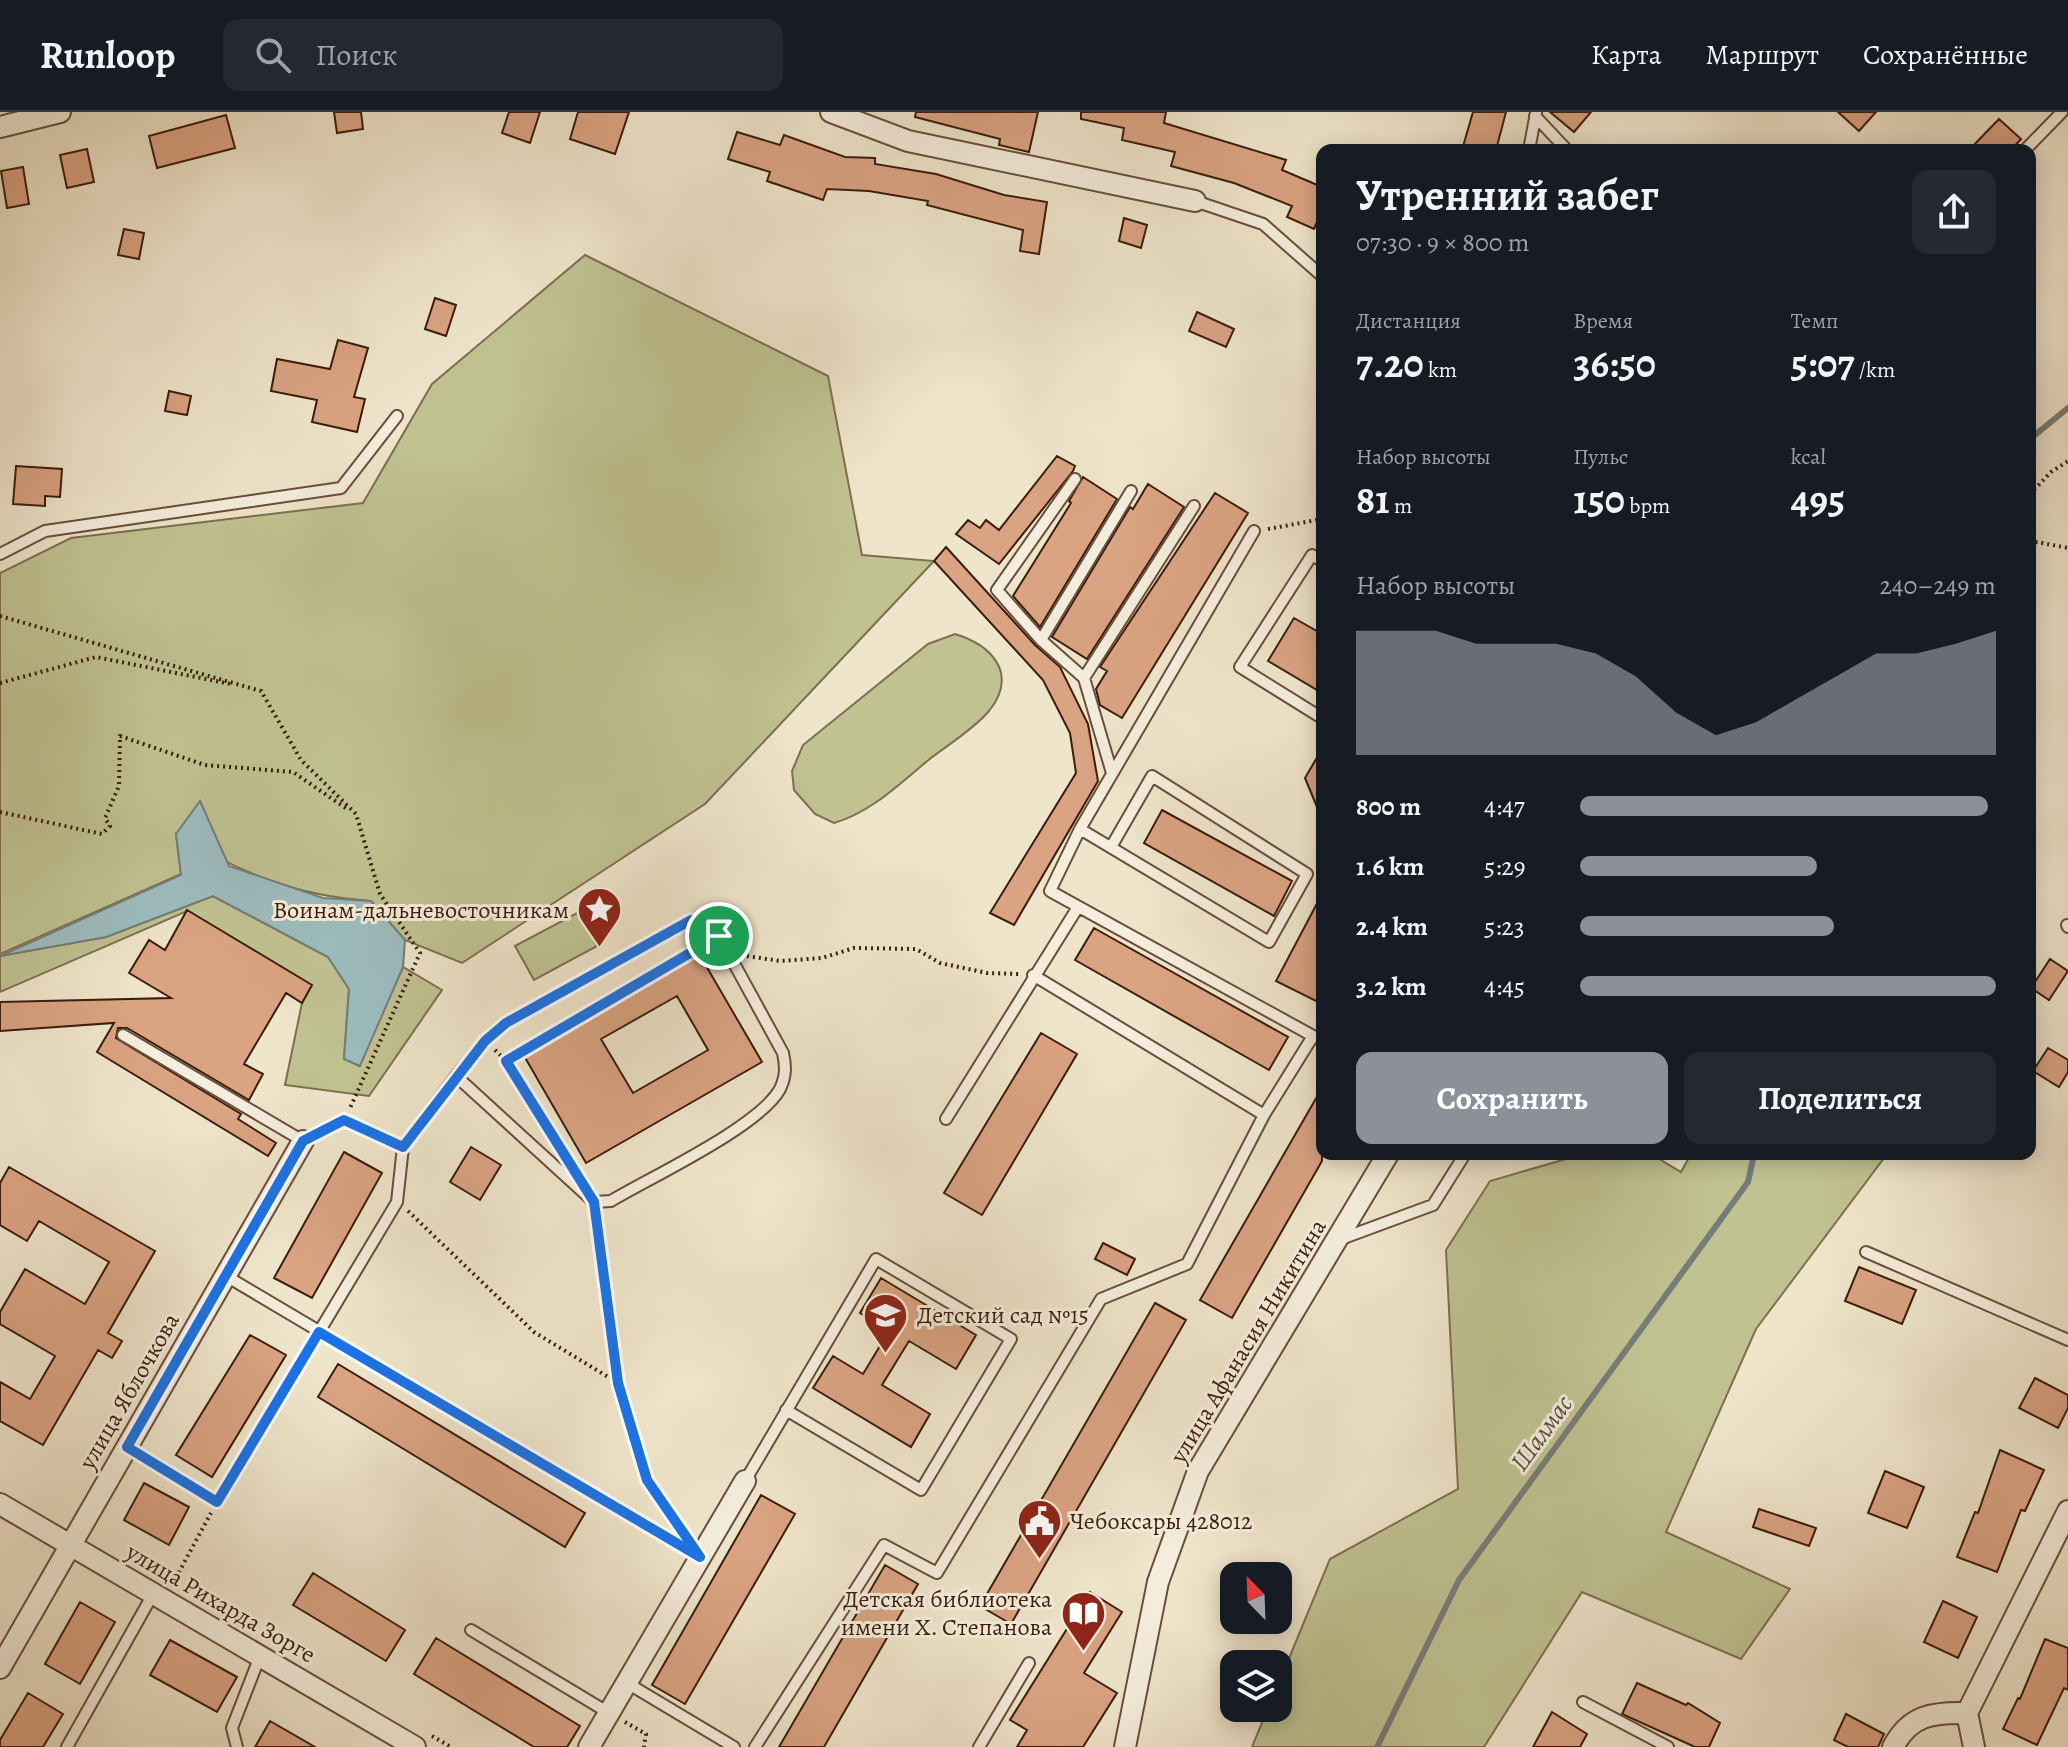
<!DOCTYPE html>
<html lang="ru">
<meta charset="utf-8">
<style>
:root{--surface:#171b24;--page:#242831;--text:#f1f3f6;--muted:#9ea1a6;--line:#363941;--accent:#8c9099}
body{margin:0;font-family:Alegreya,serif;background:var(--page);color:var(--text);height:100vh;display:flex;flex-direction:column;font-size:30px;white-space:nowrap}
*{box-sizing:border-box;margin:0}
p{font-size:26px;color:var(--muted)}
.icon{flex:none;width:44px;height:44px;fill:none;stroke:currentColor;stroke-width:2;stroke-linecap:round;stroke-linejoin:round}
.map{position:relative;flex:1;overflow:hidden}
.drawer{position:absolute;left:1316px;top:32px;width:720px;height:1016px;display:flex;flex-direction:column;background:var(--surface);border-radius:16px;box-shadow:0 4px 20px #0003}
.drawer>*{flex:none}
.needle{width:52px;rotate:337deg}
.tools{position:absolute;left:1220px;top:1450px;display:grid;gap:16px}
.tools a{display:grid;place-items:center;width:72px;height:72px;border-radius:16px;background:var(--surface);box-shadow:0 4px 20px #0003;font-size:40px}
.pin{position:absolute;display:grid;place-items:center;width:68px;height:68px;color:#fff;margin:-34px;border:4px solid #fff;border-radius:50%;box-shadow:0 2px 8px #0007}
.round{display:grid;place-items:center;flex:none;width:84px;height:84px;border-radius:16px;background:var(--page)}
.summary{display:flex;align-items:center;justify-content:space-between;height:136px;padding:0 40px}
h1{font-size:44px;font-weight:700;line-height:60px}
.metrics{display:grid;grid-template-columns:repeat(3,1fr);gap:12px;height:136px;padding:8px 40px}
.metrics div{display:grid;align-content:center}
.metrics b{font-size:40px;font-weight:700}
.metrics small{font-size:22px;font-weight:400}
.metrics p{font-size:22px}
.chart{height:224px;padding:16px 40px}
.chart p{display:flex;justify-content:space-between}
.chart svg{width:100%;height:144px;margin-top:8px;fill:var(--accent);opacity:.7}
.button{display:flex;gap:16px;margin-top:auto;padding:16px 40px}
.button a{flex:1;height:92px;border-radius:16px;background:var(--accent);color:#fff;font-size:32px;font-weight:700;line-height:92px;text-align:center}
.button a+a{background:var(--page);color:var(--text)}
ul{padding:0 40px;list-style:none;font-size:26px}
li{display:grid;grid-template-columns:128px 96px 1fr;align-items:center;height:60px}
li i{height:20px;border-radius:10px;background:var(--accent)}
header{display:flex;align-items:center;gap:48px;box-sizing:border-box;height:112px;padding:0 40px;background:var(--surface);border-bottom:2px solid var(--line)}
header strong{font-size:38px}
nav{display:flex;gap:44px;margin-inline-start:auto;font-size:28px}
.search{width:560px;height:72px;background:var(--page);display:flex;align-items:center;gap:20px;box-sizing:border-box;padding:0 28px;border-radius:16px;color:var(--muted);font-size:30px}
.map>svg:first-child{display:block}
</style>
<header>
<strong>Runloop</strong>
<div class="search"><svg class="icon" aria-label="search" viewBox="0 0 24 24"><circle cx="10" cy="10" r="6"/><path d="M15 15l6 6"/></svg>Поиск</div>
<nav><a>Карта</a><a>Маршрут</a><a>Сохранённые</a></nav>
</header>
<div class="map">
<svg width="2068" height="1635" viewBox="0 0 2068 1635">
<rect width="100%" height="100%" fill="#efe5cb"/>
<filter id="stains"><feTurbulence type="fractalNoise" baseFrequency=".0025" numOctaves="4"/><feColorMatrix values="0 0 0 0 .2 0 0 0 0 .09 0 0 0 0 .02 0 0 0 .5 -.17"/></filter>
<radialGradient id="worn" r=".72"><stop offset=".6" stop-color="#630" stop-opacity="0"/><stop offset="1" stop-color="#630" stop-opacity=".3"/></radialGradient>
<path fill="#c0c292" stroke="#7e6f50" stroke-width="2" d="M585 143 828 264 862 443 934 449 705 692 462 851 405 828 371 789C296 784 240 761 176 722L181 762 0 842V461L71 426 363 391 432 272Z
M955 522C991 533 1019 561 989 599 974 617 949 632 931 646 900 671 872 700 834 711L815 702 794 678 792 659 803 633 928 532Z
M213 784 328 845 349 877 344 946 359 954 403 855 442 878 369 984 285 973 302 891 311 873 187 799 0 880V844L106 825Z
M579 800 597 834 534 868 515 834Z
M1583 1042H1651L1681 1060 1691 1042H1887L1756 1217 1666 1420 1790 1477 1741 1547 1582 1480 1484 1635H1252L1268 1596H1278V1573L1330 1447 1458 1377 1446 1138 1490 1069Z"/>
<path fill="#9dbdc0" stroke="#767d78" stroke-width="2" d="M200 689 229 754 323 786 371 789 405 828 403 855 360 954 344 947 349 877 328 845 213 784 106 825 0 844 181 763 176 722Z"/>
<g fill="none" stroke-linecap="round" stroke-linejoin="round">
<path stroke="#767d78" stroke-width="6" d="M2030 327 2068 296
M1377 1635 1459 1468 1748 1070 1754 1042"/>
</g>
<path fill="#daa382" stroke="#3b1c0d" stroke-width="2" fill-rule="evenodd" d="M334 0H361L363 17 337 21Z
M509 0H540L530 31 502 21Z
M578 0H629L615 42 570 27Z
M916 0H1038L1029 40 999 33 1000 27 915 5Z
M1081 0H1166L1164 11 1286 48 1282 58 1322 75V98L1314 117 1287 105 1292 94 1234 71 1171 54 1175 40 1122 28 1124 16 1081 7Z
M1473 0H1506L1496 38H1462Z
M1550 0H1591L1574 20Z
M1838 0H1876L1859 19Z
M226 3 235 36 157 56 149 24Z
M1999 7 2021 27 2011 38H1969Z
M737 20 780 33 784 23 845 45 875 46V52L936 62 1004 83 1047 90 1039 142 1020 139 1023 118 927 93 928 89 869 79 827 77 823 88 767 69 770 60 728 47Z
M87 37 94 70 67 76 60 43Z
M23 55 29 92 7 96 1 59Z
M1124 106 1147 113 1141 136 1119 129Z
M124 117 144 121 139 147 118 143Z
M435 186 456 193 446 224 425 217Z
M1197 200 1234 217 1226 235 1189 219Z
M338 228 368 236 354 285 365 287 357 320 312 310 317 288 271 279 277 247 330 257Z
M169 279 191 284 187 303 165 299Z
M1057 344 1075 354 1073 359 999 452 956 422 968 408 980 416 986 408 999 418Z
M16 354 62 357 60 385 45 384V394L13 392Z
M1083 365 1117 387 1040 515 1013 484 1071 391 1069 389Z
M1148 372 1184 395 1087 547 1052 525 1130 395 1133 397Z
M1215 381 1248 401 1122 606 1100 593 1096 577 1107 559 1100 555Z
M946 435 1035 533 1060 555 1088 612 1098 669 1014 813 990 801 1076 661 1070 621 1043 568 934 449Z
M1294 506 1322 522V581L1268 549Z
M1322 637V707L1305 666Z
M1162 698 1292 769 1274 804 1144 731Z
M1322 782V892L1276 869Z
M187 798 312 873 302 891 286 881 244 952 263 962 249 988 127 916H118L116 926 241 1002 238 1007 276 1031 268 1044 97 940 114 911 0 919V890L171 886 129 861 149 828 165 838Z
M1094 816 1288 925 1269 958 1075 848Z
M698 840 762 950 586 1051 523 942ZM677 884 708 938 633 981 601 927Z
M2050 847 2068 859 2049 888 2031 876Z
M1041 921 1077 942 982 1103 944 1081Z
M2048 936 2068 948V960L2059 975 2033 959Z
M1322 976V1049L1232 1206 1200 1188Z
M471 1035 501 1053 480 1088 450 1070Z
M344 1040 382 1061 312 1186 274 1166Z
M9 1055 155 1139 108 1221 122 1229 112 1246 98 1238 43 1333 0 1309V1270L30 1287 55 1244 0 1212V1200L25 1157 85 1192 109 1150 39 1109 27 1129 0 1113V1071Z
M1103 1131 1135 1147 1127 1163 1095 1147Z
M1859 1155 1916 1178 1902 1212 1845 1189Z
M881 1166 976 1223 956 1257 909 1229 882 1273 930 1302 911 1335 813 1276 833 1244 863 1262 889 1219 860 1201Z
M1155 1191 1186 1208 1011 1512 980 1494Z
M250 1223 286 1243 212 1365 176 1343Z
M338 1252 585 1401 565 1435 318 1285Z
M2035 1266 2068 1283V1296L2058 1316 2019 1296Z
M2000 1338 2044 1358 2025 1399 2021 1398 1997 1460 1957 1445 1975 1400 1978 1401Z
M1885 1359 1924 1375 1907 1416 1868 1401Z
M144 1371 189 1395 169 1433 124 1408Z
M761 1383 795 1402 685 1592 652 1573Z
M1759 1397 1816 1416 1809 1434 1753 1415Z
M885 1453 918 1472 824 1635H779Z
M313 1461 405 1518 386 1549 293 1493Z
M1090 1480 1122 1500 1084 1561 1117 1581 1083 1635H1017L1027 1618 1010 1608Z
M1943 1489 1977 1505 1958 1546 1924 1530Z
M80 1490 115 1510 80 1572 45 1552Z
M436 1526 580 1614 567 1635H534L414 1562Z
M2045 1527 2068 1536V1578L2064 1576 2037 1633 2003 1617 2018 1586 2020 1587Z
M170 1528 237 1565 217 1600 150 1563Z
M1637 1571 1686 1593 1688 1591 1720 1611 1709 1635H1695L1622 1602Z
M28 1581 63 1602 43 1635H0V1628Z
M1552 1600 1587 1622 1580 1635H1533Z
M1846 1602 1884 1622 1878 1635H1848L1834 1628Z
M270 1609 315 1635H255Z"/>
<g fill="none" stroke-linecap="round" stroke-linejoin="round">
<defs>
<path id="service" d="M1535 4 1567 38
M1529 38 1536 1
M2025 38 2062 0
M1195 89 1263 112 1322 164
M1254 419 1080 717 1050 779 1313 924
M0 442 45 419 341 376 397 304
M1322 449 1312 443 1240 555 1322 606
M1041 528 997 478 1075 367
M1084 566 1041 528 1131 379
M1112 661 1084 566 1194 394
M1080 717 1269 830 1307 762 1152 664 1111 735
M2067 813 2068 815
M1033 863 1264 1003
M123 923 303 1029 344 1008 403 1035 456 964 594 1090 611 1089C651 1065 759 1015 780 977 786 964 786 955 783 941L719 824 707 811 691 808 506 911 485 929 456 964
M946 1007 1078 795
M1341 1127 1433 1093 1465 1042
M1866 1140 2068 1228
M226 1164 700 1445
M127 1335 217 1390 397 1090 403 1035
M745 1369 876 1147 1011 1227 921 1378 786 1298
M471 1518 609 1601
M627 1571 734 1635
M1583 1590 1668 1635
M67 1635 153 1482
M237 1635 232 1616 260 1544
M755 1635 884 1433 937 1461 1101 1187 1187 1152 1264 1003 1313 924 1322 927
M979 1635 1029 1551"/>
<path id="minor" d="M831 0 908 29 1195 89
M0 15 60 0
M0 1392 415 1635
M0 1556 303 1029
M1967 1601 2068 1399
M1967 1601 1974 1635
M589 1635 745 1369
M1125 1635 1158 1470 1198 1359 1388 1042
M1893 1635C1910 1603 1933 1600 1967 1601"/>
</defs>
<use href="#service" stroke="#684e3c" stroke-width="14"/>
<use href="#minor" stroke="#684e3c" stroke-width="24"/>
<path stroke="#3b1c0d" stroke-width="4" stroke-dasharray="2 4" stroke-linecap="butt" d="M2030 382 2051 360 2068 349
M1268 417 1322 407
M2030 433 2037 430 2068 436
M0 504 261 579 301 648 356 702 380 782 420 841 350 996
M0 571 96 545 231 572
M0 700 102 722 110 714 105 706 119 674 120 624 205 653 293 660 347 697
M747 844 780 849 822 846 854 836 916 837 940 851 987 861 1019 862
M495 938 506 949 707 831
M506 949 562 1038
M408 1099 534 1220 618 1271 647 1368 679 1415
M595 1102 618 1271
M173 1471 211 1401
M625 1610 646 1622 644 1635
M432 1624 451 1635"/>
<use href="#service" stroke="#f5eedd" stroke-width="10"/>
<use href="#minor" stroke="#f5eedd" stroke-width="20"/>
</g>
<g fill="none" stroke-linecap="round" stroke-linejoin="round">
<defs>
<path id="route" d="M691 808 707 811 719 824 506 949 594 1090 618 1271 647 1368 700 1445 319 1220 217 1390 127 1335 303 1029 344 1008 403 1035 485 929 506 911Z"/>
</defs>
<use href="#route" stroke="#fff" stroke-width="16"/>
<use href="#route" stroke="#1a73e8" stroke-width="10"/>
</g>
<defs>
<symbol id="sight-pin" viewBox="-11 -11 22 30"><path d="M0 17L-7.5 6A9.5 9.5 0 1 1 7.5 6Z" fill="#8f2418" stroke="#f5eedd"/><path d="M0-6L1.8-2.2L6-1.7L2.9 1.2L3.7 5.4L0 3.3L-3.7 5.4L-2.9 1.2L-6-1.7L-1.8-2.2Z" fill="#fff"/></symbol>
<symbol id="school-pin" viewBox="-11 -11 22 30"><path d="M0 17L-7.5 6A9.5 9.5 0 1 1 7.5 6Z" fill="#8f2418" stroke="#f5eedd"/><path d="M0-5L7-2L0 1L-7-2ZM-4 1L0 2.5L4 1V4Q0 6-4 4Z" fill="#fff"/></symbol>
<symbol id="civic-pin" viewBox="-11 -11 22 30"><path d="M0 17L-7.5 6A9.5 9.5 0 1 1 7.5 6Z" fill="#8f2418" stroke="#f5eedd"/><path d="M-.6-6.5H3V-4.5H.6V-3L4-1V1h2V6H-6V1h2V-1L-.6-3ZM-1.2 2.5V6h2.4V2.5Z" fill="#fff"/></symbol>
<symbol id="library-pin" viewBox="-11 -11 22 30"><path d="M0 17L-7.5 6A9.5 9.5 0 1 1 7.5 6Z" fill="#8f2418" stroke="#f5eedd"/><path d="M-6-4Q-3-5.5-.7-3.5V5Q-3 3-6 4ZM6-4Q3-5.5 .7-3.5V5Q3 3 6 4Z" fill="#fff"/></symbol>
</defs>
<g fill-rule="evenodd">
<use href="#sight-pin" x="574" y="772" width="51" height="69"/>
<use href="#school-pin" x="860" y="1178" width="51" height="69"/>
<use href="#civic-pin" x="1014" y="1384" width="51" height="69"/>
<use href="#library-pin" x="1058" y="1476" width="51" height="69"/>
</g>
<g text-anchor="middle" stroke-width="6" stroke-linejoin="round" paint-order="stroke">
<g font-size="24" fill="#3b1c0d" stroke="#f5eedd" text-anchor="end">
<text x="569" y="806">Воинам-дальневосточникам</text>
<text x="917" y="1211" text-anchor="start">Детский сад №15</text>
<text x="1070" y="1417" text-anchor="start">Чебоксары 428012</text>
<text x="1052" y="1495">Детская библиотека<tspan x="1052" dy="28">имени Х. Степанова</tspan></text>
</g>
<g font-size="24" fill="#3b1c0d" stroke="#f5eedd">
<text transform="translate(1248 1229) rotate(-59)" y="8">улица Афанасия Никитина</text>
<text transform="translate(129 1279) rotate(-60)" y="8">улица Яблочкова</text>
<text transform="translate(221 1491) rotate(30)" y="8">улица Рихарда Зорге</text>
</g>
<g font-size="26" font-style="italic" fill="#584c43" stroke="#f5eedd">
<text transform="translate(1541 1321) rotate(-54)" y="9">Шалмас</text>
</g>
</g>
<rect width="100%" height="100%" filter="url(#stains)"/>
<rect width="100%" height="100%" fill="url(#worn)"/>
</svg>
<div class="tools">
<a><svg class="needle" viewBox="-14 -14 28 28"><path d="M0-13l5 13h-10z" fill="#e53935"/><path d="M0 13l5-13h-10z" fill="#9ea1a6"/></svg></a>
<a><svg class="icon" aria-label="layers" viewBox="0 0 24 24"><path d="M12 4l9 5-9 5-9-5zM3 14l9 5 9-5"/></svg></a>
</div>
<div class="pin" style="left:719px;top:824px;background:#1e9e55"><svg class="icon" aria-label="arrive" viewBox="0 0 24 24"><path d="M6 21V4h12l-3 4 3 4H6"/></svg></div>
<section class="drawer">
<div class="summary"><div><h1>Утренний забег</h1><p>07:30 · 9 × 800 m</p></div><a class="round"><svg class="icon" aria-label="share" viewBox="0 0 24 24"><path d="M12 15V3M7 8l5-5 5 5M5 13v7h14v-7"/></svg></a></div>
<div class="metrics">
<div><p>Дистанция</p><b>7.20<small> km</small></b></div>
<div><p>Время</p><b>36:50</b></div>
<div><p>Темп</p><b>5:07<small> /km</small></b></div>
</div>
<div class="metrics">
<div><p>Набор высоты</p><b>81<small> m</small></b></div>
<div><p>Пульс</p><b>150<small> bpm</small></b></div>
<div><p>kcal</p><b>495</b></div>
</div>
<div class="chart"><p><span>Набор высоты</span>240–249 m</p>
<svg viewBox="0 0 160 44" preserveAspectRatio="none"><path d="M0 44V6L10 6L20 6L30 10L40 10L50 10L60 13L70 20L80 31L90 38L100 34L110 27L120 20L130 13L140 13L150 10L160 6V44z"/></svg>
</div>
<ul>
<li><b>800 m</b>4:47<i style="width:98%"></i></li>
<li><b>1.6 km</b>5:29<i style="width:57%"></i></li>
<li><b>2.4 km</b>5:23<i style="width:61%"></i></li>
<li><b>3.2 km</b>4:45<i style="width:100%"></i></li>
</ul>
<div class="button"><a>Сохранить</a><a>Поделиться</a></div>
</section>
</div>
